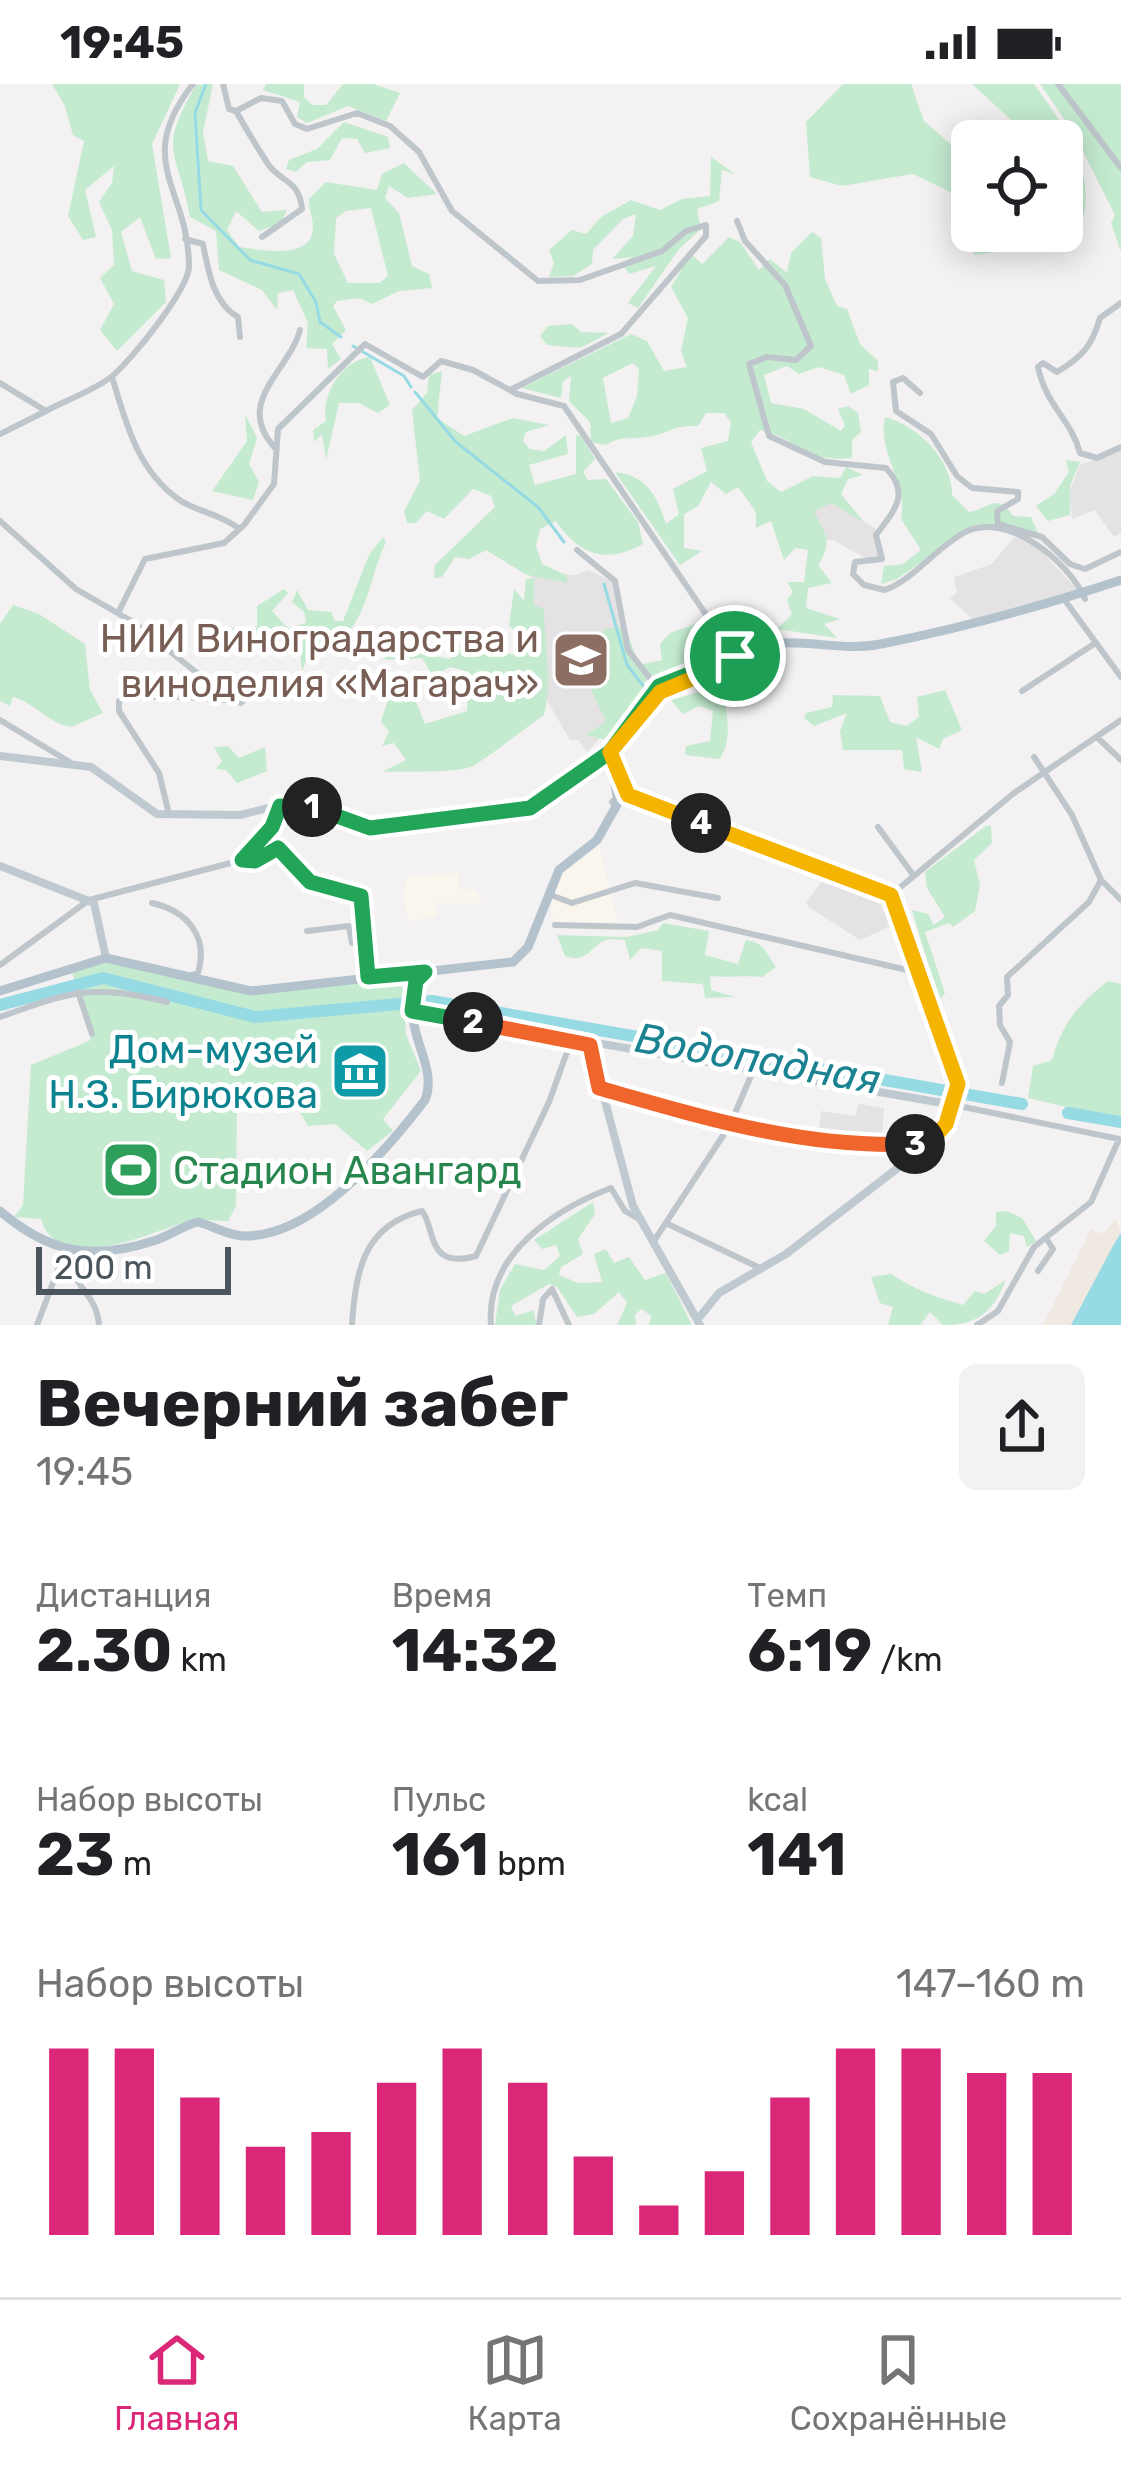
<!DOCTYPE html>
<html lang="ru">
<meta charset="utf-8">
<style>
:root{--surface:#fff;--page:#f2f2f2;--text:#202124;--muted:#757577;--line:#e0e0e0;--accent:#db2777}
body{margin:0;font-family:Rubik,sans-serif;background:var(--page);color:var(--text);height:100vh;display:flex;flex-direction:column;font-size:45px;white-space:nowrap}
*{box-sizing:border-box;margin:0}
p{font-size:39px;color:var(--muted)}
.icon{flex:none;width:66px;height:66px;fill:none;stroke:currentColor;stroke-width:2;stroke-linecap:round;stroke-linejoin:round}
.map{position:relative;height:1241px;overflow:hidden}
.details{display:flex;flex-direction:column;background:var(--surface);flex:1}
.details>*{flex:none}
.tools{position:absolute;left:951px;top:36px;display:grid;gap:24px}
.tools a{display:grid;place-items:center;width:132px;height:132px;border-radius:18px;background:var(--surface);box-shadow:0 6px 30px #0003;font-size:60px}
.scale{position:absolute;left:36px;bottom:30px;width:195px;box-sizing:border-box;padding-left:12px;border:6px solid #4a555c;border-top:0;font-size:33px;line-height:42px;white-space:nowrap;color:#4a555c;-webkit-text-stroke:9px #fff;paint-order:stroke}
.pin{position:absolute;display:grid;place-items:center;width:102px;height:102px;color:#fff;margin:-51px;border:6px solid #fff;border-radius:50%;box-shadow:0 3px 12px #0007}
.km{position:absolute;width:60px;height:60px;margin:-30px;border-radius:50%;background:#222;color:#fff;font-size:33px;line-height:60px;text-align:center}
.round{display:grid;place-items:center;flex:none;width:126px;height:126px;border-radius:18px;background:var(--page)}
.headline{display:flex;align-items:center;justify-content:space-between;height:204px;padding:0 36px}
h1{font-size:66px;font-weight:700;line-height:90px}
.figures{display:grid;grid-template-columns:repeat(3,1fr);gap:18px;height:204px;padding:12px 36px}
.figures div{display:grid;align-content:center}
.figures b{font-size:60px;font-weight:700}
.figures small{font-size:33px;font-weight:400}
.figures p{font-size:33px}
.chart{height:336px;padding:24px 36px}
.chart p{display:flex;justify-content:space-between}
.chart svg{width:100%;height:216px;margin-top:12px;stroke:var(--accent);stroke-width:6}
.status{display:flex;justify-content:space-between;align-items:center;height:84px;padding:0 60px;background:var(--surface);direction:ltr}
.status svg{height:33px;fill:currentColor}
.menu{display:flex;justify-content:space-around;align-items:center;height:168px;border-top:3px solid var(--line);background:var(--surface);font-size:33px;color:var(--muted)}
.menu a{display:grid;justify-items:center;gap:6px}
.menu .active{color:var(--accent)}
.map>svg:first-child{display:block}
</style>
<div class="status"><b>19:45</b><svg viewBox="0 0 49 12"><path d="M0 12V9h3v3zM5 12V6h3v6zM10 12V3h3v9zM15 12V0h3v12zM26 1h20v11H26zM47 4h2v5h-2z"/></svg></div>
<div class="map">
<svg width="1121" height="1241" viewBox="0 0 1121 1241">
<rect width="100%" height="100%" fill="#f3f1f1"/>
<path fill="#fbf6ed" d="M599 762 618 838 553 839 551 816 562 789Z
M458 789 459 805 476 806 483 819H437V832L409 838 403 813 408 792Z"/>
<path fill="#e4e2e2" d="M1121 365V449L1114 453 1095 426 1072 435 1069 408 1080 381Z
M816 409 876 445 879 475 865 474 833 456 810 453Z
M1014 453 1036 461 1078 507 973 536 950 514 957 508 954 493 992 480Z
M588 486 613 498 623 564 610 643 587 668 579 656H570L537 599 527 537 531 488 576 491Z
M826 791 883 813 893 841 860 856 809 823 806 819Z
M859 1020 884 1024 882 1052 856 1060 818 1054 821 1027 855 1032Z"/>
<path fill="#c4ebd0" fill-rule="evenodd" d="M52 0H180L152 60 171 174 156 175 140 133 121 148 132 187 164 196 166 218 117 267 100 246 114 220 100 194 114 181 112 146 99 118 112 99 114 82 85 106 96 153 83 156 68 132 84 57 73 51 65 22Z
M213 0 203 48 208 77 233 82 262 128 287 126 280 140 259 147 236 127 227 146 239 163C257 165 313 178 313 143 313 133 308 125 309 115L326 98 377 106 382 90 404 79 437 110 408 114 389 102 385 114 399 129 412 182 429 190 432 204 399 207 372 220 359 214 337 217 333 222 346 246 332 260 341 275 328 285 327 265 306 264 308 239 293 206 278 209 277 226 262 206 219 186 216 147 190 133C178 65 156 70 196 1ZM371 124 388 192 379 199H348L334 170 336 134 346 127Z
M266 0H304V13L312 21H326L343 0H373L400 9 386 37 348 22 307 39 297 33 300 18 263 6Z
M843 0H911L924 37 972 79V147H1062V57H1018L1021 45 972 0H1034C1062 39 1096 85 1083 135L1056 159 974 171 967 116 913 90 842 102 810 93 806 38Z
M1040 0H1121V168L1111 139 1115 131 1072 46Z
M344 38 388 53 390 64 365 69 357 55 342 54 330 76 307 78 296 88 286 85 289 76 317 65Z
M711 73 735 90 722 86 719 117 697 125 701 145 679 165 638 224 628 219 656 182 629 190 622 180 632 173 612 175 633 152 636 130 623 135 593 166 592 180 573 192 549 193 554 179 549 166 572 146 586 150 601 133 631 116 660 126 682 115 710 112Z
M812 148 821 154 825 195 837 222 847 225 860 260 878 277V287L869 285V301L851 310 844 291 819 283 799 290 787 282 764 291 771 319 804 325 841 347 845 342 838 325 848 322 858 329 861 348 852 356V374C802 379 797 353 760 346L751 358 767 397 781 408 813 392 840 394 846 383 863 391 848 395 841 410 864 438 831 419 814 428C826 449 833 459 818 481L832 499 808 504 806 524 840 535 824 540 837 554 777 545 792 530 787 516 793 508 787 498H804L808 466 795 464 784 476 771 437 756 444V428L738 403 726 410 711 398 698 422 684 430V464L702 467 680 481 615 388C648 392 657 413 666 440L679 430 673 405 707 387 701 364 728 357 731 338 724 329H706L698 342C670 341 670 350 647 353 631 356 621 351 606 361L591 358 590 338 569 317 571 292 563 297 561 314 521 304 631 250 647 257 664 287 687 283 681 267 688 234 671 203 691 170 702 180 729 153 740 158 759 186 770 175 787 189 791 169ZM633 279 639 285 637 312 628 334 611 339 603 294Z
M572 240 581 248 609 249 580 264 547 261 540 252 548 242Z
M370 273 390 321 378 329 359 319H339L326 376 322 350 314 358 313 346 326 337C321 310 342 276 370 273Z
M442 287 437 334 464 352 513 334 549 341 526 348 523 357 530 365 544 367 566 351 568 370 529 381 535 401 576 390V351L581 352 595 375 583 388 588 396 606 395 638 438 643 460C606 481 578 470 556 437L540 445 536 462 542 480 566 491 568 499 527 491 486 466 469 475 455 473 442 493 434 494 435 481 495 423 491 412 473 405 444 435 427 427 416 439H407L404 427 420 397 412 326 427 309 429 291Z
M245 330 257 354 249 380 259 398 253 416 212 407 247 357Z
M885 333C917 341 953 376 952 411L969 428C989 425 997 407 1013 432L1031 433 1039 451 975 441 897 495 881 500 884 482 903 480 921 466 901 435C909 399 877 371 885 333Z
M1066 376 1080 378 1070 402V431L1048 437 1036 422 1054 410 1069 388Z
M383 453 386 458C365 501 368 560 309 568L302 587 299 556 225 561 213 552 226 544H257V522L284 505 288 509 272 527 288 544 306 539 304 528 292 518 297 506 308 526 331 528 335 537H343L369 471Z
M526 495H534V521L544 525C544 561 553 596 544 631 521 647 498 666 475 681 460 690 400 687 382 688L406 676 394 659 382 662 389 648 381 637 388 616 415 615 425 640 467 627 469 588 450 583 433 592 422 574 386 576 376 562 450 575 474 541 473 565 518 571 522 552 509 542 514 505 524 517Z
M13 521 39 530 85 560 90 606 103 629 71 643C46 638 35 619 13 613L10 622 0 617V540Z
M707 536 729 575 645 597 637 620 612 657 586 651 606 638 578 577 595 566 605 545 625 542 639 581 662 576 660 560 670 549Z
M719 603 725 607C725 633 734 650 720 675L685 671 686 662 710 657 713 627 699 622 683 630 671 616Z
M945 606 962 646 943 655 939 665 916 653 922 688 904 685 902 666H843L840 647 847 629 814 642 804 634 806 629 832 623 833 611 880 612 890 638 906 642 919 633 917 613Z
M228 662 239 674 265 663 267 687 237 699 226 686 216 685 222 677 214 663Z
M986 742H991L992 759 974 776 980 801 975 827 953 843 949 839 925 848 945 909 939 917 912 826 928 830 934 841 945 833 927 804 925 788Z
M663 839 709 847 705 871 738 880 746 856C767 860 765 869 776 883L762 893C742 891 729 894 710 892L711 906 735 913 705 914 703 900 662 897V867L641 864 630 876 625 856 609 855C592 858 589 881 565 872L557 851 627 853 658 846Z
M105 874 158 881 238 903 402 896 406 950 421 987 383 1035 393 1047 367 1067 335 1040 308 1042C292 1010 272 1003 237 1004L236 1122 228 1137C216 1137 201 1134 189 1137 154 1147 58 1194 41 1135L14 1133 23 1121 31 981 89 957 92 950 71 885Z
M1108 897 1121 900V1036L1028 1014 1033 982 1052 976C1062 940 1078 920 1108 897Z
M593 1118 595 1130 578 1155 583 1170 561 1183 559 1191 578 1199 602 1198 594 1170 606 1165 614 1179 629 1173 645 1196 666 1189 692 1241H649L651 1232 642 1225 635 1230 636 1241H617L627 1219 619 1208 594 1230 577 1233 557 1203 549 1200 511 1222 515 1232 534 1226 536 1241H495L500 1206 515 1180 544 1186 560 1172 556 1161 542 1165 534 1156Z
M1007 1127 1022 1134 1036 1157 1027 1163 1024 1152 1010 1149 1009 1167 1000 1171 984 1157 996 1142V1128Z
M891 1190C915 1206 936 1213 963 1221L975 1207 984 1210 1006 1196C993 1228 978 1241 943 1241L930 1228 920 1241H888L893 1223 880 1219 871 1193Z"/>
<path fill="#efe9e1" d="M1116 1135 1121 1149 1071 1241H1043L1091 1145 1102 1150Z"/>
<path fill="#96dae4" d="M1121 1149V1241H1071L1114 1160Z"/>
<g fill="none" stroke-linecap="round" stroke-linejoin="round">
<path stroke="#96dae4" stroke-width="3" d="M206 0 195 29 201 126 250 176 299 190 316 218 320 238 341 253
M353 262 404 292 411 303
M415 308 456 358 538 423 564 458
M604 500 627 581 648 608"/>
<path stroke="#96dae4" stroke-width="12" d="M0 921 103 894 255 933 432 917 1022 1020
M1068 1029 1121 1038"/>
<path stroke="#bec6cc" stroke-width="6" d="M223 0 229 25 236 27 261 14 282 17 295 40 307 45 357 29 390 42 419 68 452 127 538 197 580 196 662 167 686 147 706 141V152L621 250 512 305
M236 27C246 45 257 63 268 80 281 99 299 95 302 125L262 153
M737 137 745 157 785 201 811 262 796 276 767 273 749 280 769 352 825 378 886 384C911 410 894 427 876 451L882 475 855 478 853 490 864 501 885 506C914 495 934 466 962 450 1004 424 1069 477 1085 515
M185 155 203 160C208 186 213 219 238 233L240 253
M112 293C126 339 137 385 178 415 196 428 219 429 238 444
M920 309 903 294 893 298 896 327 931 350 957 392 972 404 1018 408V415L997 427 998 440 1042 453 1070 480 1085 485 1121 468
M274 363C234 318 289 287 300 246
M0 437 76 505 133 538 216 604 247 613 241 619C225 614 131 609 119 617V627L159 689 169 730
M577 466 615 497 628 566 660 607
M1064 515 1121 593
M118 529 145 475 224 459 244 441 274 400 278 345 365 260 423 293 441 277 473 286 517 310 564 322 737 576
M1022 607 1094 560
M1098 654 1121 676
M1034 673 1072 731 1101 796 1121 816
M280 722 272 743 242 776 255 777 277 764 310 798 363 813 367 893
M878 743 914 792
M548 810 572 819 635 799 718 814
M891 811 1014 709 1121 636
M152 819C187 827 209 852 198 889L188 892
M555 841 637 843 670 831 920 889
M307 847 349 842 352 859H363
M0 881 89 816 242 776
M78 908 92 950
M0 933C72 907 91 900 167 918
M1002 999 1010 958 1000 941 999 922 1008 911 1007 893 1089 818 1101 796
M599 1004C709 1035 811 1064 925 1060
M954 1021 1119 1055 1091 1118 1034 1163 998 1227 977 1241
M668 1140 762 1185
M654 1157 730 1041 753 987
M70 1168C71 1205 97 1209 99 1241
M1038 1187 1053 1165 1046 1154
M37 1241 65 1167
M352 1241C355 1187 364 1141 422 1127 436 1145 426 1186 476 1172L549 1018 571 957
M491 1241C485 1170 556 1125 611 1104L625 1127 639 1135
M539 1241 543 1215 552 1205 569 1241"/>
<path stroke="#bec6cc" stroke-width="6" d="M1058 0 1121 84
M1121 219 1100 234C1092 262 1082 273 1057 288L1043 279 1038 283C1046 322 1071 335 1080 369L1097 374 1121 363
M0 299 46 327 0 350
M46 327C66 316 93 307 111 293 131 277 189 205 189 182 189 104 132 78 193 0
M0 636 73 680"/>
<path stroke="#bfc9d0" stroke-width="8" d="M0 672 91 683 157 730 240 731 280 721 310 722 370 744 530 724 610 668
M616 682 628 711
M613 718 628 711 891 811 958 1000 946 1041 929 1060 786 1170 719 1209 698 1235
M0 782 94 819 106 874
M412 927 954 1021
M590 961 633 1122 700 1241"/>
<path stroke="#b3c2cc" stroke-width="9" d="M610 668C630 609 720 562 780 559 814 557 846 567 881 560 963 544 1042 522 1121 496
M0 907 106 874 251 907 513 878 528 863 559 786 597 756 618 719 610 668
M0 1127C49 1169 92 1177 153 1157 169 1152 182 1142 198 1138 213 1142 227 1151 243 1152 313 1154 386 1067 425 1016 441 976 391 940 424 890"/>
<path stroke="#b3c2cc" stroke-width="9" d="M419 892 424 888"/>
</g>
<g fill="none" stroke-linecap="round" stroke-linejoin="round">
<defs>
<path id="split-1" d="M312 723 370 744 530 724 610 668 659 602 735 572"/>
<path id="split-2" d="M312 723 280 722 272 743 242 776 255 777 278 764 310 798 361 812 368 893 425 888 416 897 412 927 473 938"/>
<path id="split-3" d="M473 938 590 961 599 1004C705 1034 805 1065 915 1060"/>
<path id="split-4" d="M701 739 891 811 958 1000 946 1040 929 1060H915"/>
<path id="split-5" d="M701 739 628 711 610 668 660 608 737 576 735 572"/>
</defs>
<use href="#split-1" stroke="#fff" stroke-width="24"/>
<use href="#split-2" stroke="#fff" stroke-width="24"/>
<use href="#split-3" stroke="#fff" stroke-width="24"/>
<use href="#split-4" stroke="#fff" stroke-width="24"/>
<use href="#split-5" stroke="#fff" stroke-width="24"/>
<use href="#split-1" stroke="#22a559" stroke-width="15"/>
<use href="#split-2" stroke="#22a559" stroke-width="15"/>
<use href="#split-3" stroke="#f0652b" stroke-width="15"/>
<use href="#split-4" stroke="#f5b400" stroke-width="15"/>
<use href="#split-5" stroke="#f5b400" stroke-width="15"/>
</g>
<defs>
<symbol id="university-square" viewBox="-11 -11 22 22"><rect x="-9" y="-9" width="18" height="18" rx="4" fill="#8d6e63" stroke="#fff"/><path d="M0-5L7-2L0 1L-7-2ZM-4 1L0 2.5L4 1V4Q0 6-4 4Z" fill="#fff"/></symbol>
<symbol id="museum-square" viewBox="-11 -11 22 22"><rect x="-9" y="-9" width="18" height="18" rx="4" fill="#0f9aa8" stroke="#fff"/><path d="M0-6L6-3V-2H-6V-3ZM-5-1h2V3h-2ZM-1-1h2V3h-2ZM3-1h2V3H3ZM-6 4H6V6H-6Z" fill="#fff"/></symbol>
<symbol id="stadium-square" viewBox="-11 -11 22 22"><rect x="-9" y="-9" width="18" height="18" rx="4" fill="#2e9e5b" stroke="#fff"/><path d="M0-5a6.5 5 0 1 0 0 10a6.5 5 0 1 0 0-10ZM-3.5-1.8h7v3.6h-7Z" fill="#fff"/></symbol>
</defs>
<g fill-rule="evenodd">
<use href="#university-square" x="548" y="543" width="66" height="66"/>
<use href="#museum-square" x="327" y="954" width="66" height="66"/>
<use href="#stadium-square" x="98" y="1053" width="66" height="66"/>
</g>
<g text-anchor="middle" stroke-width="10" stroke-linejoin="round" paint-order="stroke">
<g font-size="39" fill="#785e54" stroke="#fff" text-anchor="end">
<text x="539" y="568">НИИ Виноградарства и<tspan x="539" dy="45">виноделия «Магарач»</tspan></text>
</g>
<g font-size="39" fill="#0d838f" stroke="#fff" text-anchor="end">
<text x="318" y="979">Дом-музей<tspan x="318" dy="45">Н.З. Бирюкова</tspan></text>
</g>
<g font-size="39" fill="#27864d" stroke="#fff" text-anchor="start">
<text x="173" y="1100">Стадион Авангард</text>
</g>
<g font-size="42" font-style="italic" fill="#1a8291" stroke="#fff">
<text transform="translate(758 974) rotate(10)" y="15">Водопадная</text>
</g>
</g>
</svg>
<div class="tools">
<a><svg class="icon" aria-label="locate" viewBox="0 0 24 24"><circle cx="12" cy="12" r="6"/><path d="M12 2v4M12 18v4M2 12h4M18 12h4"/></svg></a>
</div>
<div class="scale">200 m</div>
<div class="pin" style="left:735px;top:572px;background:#1e9e55"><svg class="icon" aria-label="arrive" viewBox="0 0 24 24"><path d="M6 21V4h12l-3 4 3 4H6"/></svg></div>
<b class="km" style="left:312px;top:723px">1</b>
<b class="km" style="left:473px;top:938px">2</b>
<b class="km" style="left:915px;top:1060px">3</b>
<b class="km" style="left:701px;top:739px">4</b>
</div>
<section class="details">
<div class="headline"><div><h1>Вечерний забег</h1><p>19:45</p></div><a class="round"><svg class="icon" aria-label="share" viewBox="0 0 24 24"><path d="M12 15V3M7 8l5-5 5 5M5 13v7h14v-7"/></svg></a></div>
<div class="figures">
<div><p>Дистанция</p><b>2.30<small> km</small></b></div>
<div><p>Время</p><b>14:32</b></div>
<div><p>Темп</p><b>6:19<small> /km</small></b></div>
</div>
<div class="figures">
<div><p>Набор высоты</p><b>23<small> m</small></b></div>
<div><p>Пульс</p><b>161<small> bpm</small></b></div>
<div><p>kcal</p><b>141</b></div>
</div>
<div class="chart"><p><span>Набор высоты</span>147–160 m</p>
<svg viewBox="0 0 160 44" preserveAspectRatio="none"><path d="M5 44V6M15 44V6M25 44V16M35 44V26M45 44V23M55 44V13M65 44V6M75 44V13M85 44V28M95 44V38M105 44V31M115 44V16M125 44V6M135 44V6M145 44V11M155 44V11"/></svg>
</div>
</section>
<nav class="menu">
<a class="active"><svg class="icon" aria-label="home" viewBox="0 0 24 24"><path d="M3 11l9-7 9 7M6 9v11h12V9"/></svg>Главная</a>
<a><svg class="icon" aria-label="map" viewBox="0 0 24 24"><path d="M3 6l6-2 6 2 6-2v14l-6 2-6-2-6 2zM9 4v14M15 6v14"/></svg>Карта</a>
<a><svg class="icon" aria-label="saved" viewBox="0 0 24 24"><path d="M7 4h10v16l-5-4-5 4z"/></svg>Сохранённые</a>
</nav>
